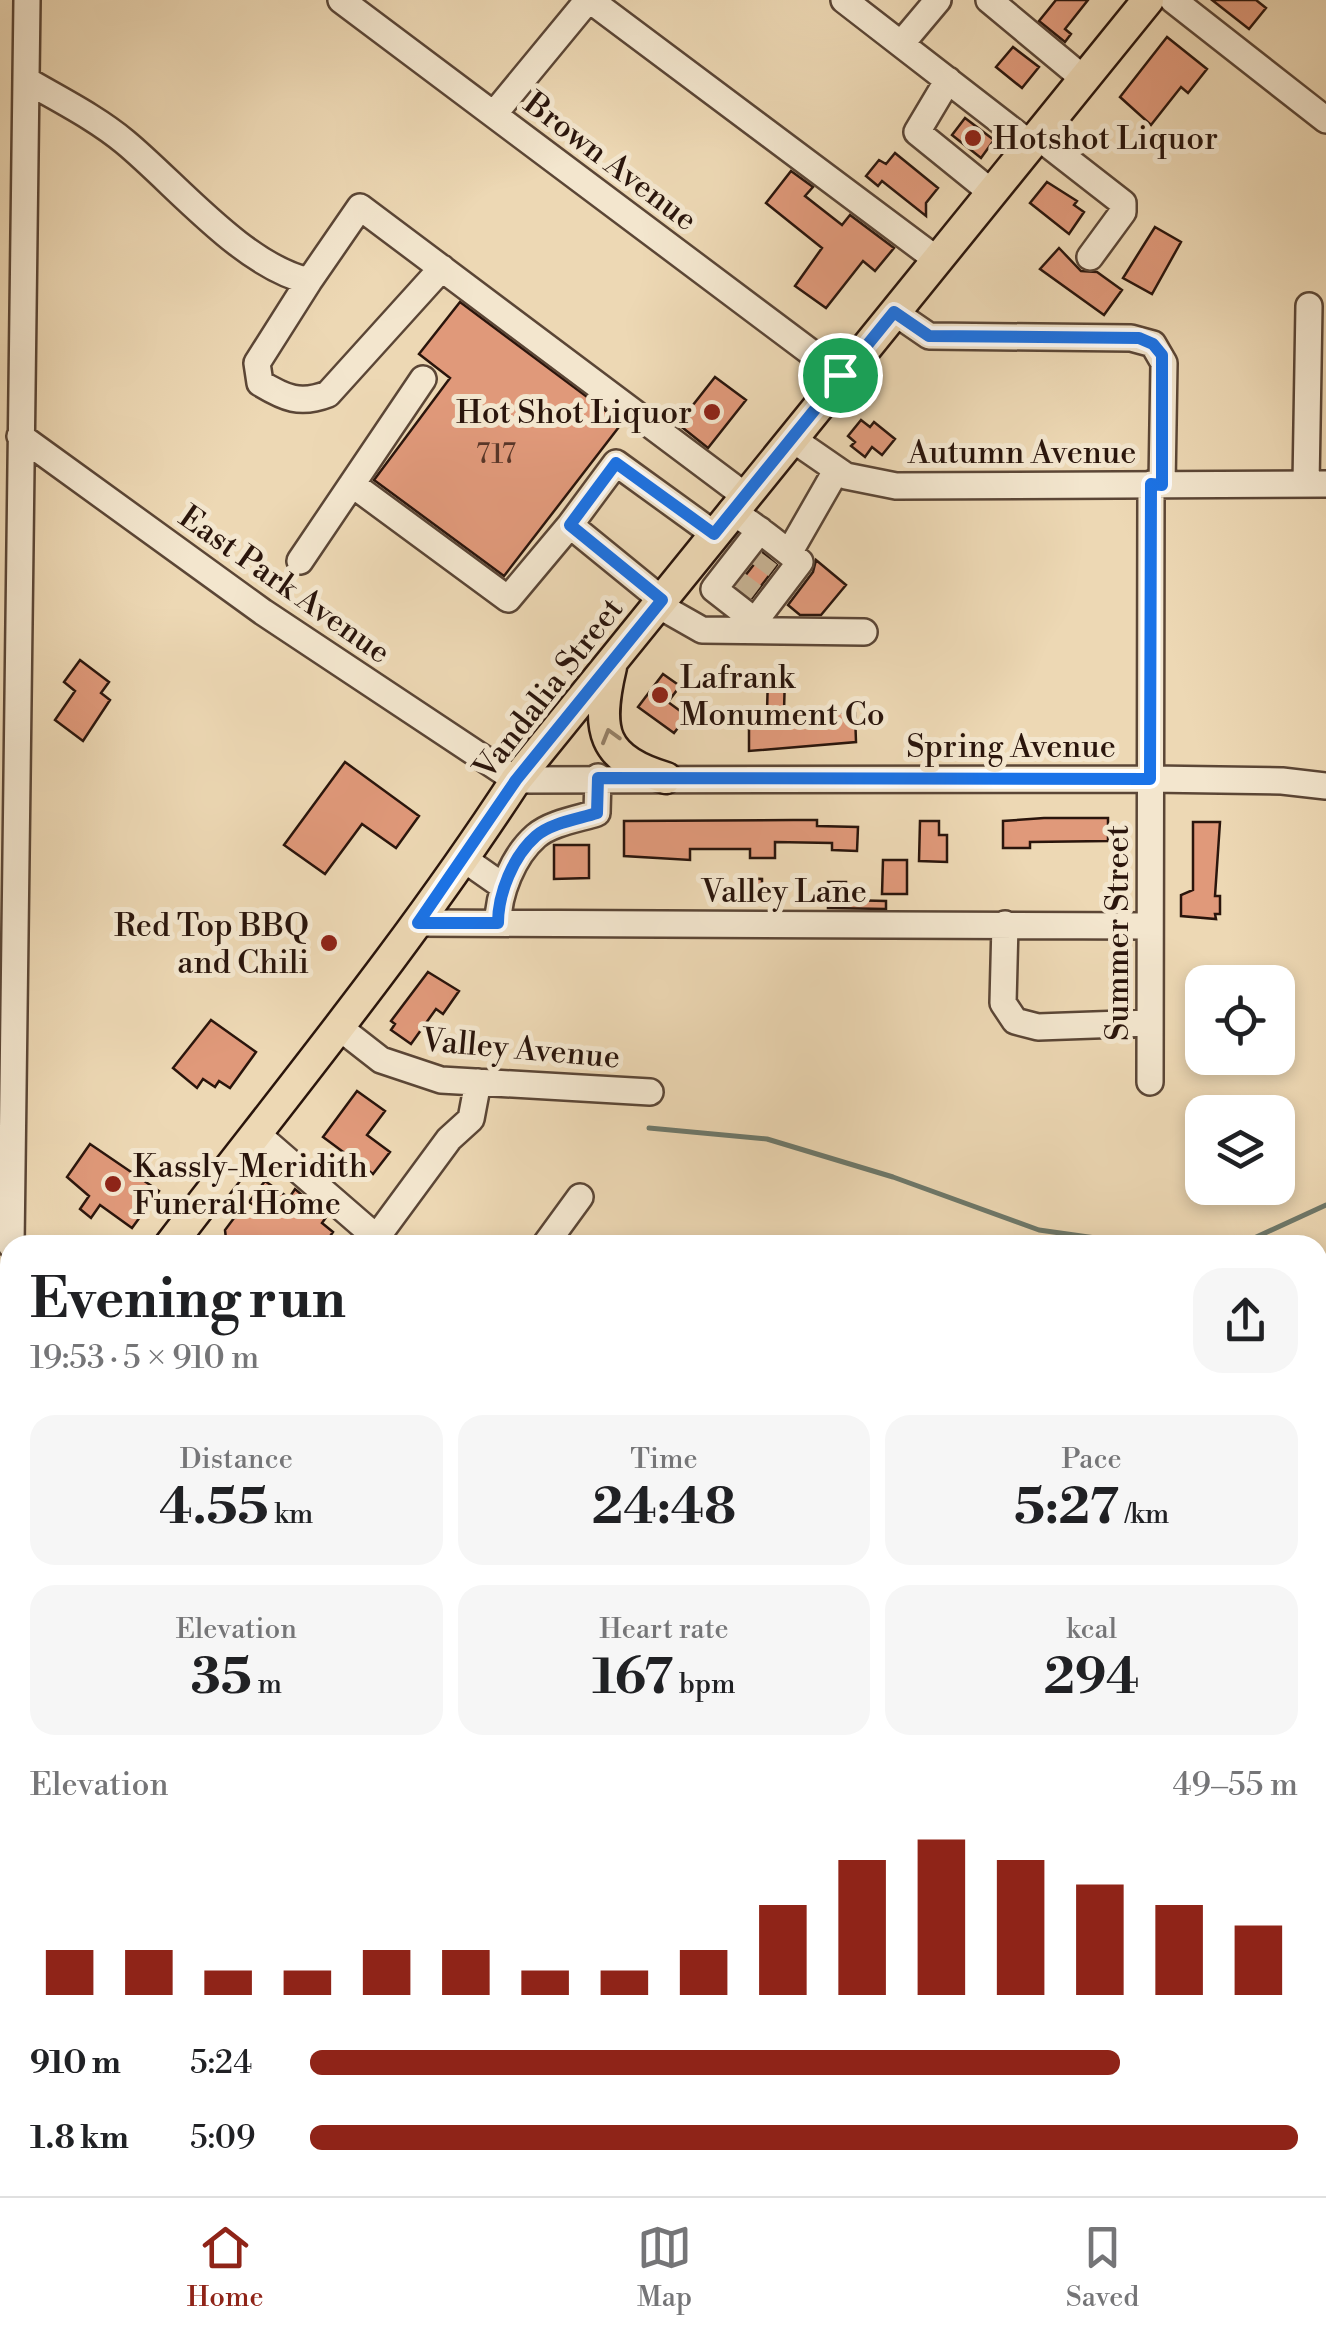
<!DOCTYPE html>
<meta charset="utf-8">
<style>
:root{--surface:#fff;--page:#f6f6f6;--text:#202124;--muted:#757577;--line:#e0e0e0;--accent:#8f2418}
body{margin:0;font-family:"Libre Bodoni",serif;background:var(--page);color:var(--text);height:100vh;display:flex;flex-direction:column;font-size:38px;white-space:nowrap}
*{box-sizing:border-box;margin:0}
p{font-size:32px;color:var(--muted)}
.icon{flex:none;width:55px;height:55px;fill:none;stroke:currentColor;stroke-width:2;stroke-linecap:round;stroke-linejoin:round}
.map{position:relative;flex:1;overflow:hidden}
.side{position:absolute;left:0px;top:1235px;width:1328px;height:962px;display:flex;flex-direction:column;background:var(--surface);border-radius:30px 30px 0 0;box-shadow:0 5px 15px #0003}
.side>*{flex:none}
.fabs{position:absolute;left:1185px;top:965px;display:grid;gap:20px}
.fabs a{display:grid;place-items:center;width:110px;height:110px;border-radius:20px;background:var(--surface);box-shadow:0 5px 15px #0003;font-size:50px}
.pin{position:absolute;display:grid;place-items:center;width:85px;height:85px;color:#fff;margin:-42px;border:5px solid #fff;border-radius:50%;box-shadow:0 2px 10px #0007}
.round{display:grid;place-items:center;flex:none;width:105px;height:105px;border-radius:30px;background:var(--page)}
.headline{display:flex;align-items:center;justify-content:space-between;height:170px;padding:0 30px}
h1{font-size:55px;font-weight:700;line-height:75px}
.figures{display:grid;grid-template-columns:repeat(3,1fr);gap:15px;height:170px;padding:10px 30px}
.figures div{display:grid;align-content:center;border-radius:25px;background:var(--page);text-align:center}
.figures b{font-size:50px;font-weight:700}
.figures small{font-size:28px;font-weight:400}
.figures p{font-size:28px}
.chart{height:280px;padding:20px 30px}
.chart p{display:flex;justify-content:space-between}
.chart svg{width:100%;height:180px;margin-top:10px;stroke:var(--accent);stroke-width:6}
ul{padding:0 30px;list-style:none;font-size:32px}
li{display:grid;grid-template-columns:160px 120px 1fr;align-items:center;height:75px}
li i{height:25px;border-radius:12px;background:var(--accent)}
.menu{display:flex;justify-content:space-around;align-items:center;height:140px;border-top:2px solid var(--line);background:var(--surface);font-size:28px;color:var(--muted)}
.menu a{display:grid;justify-items:center;gap:5px}
.menu .active{color:var(--accent)}
.map>svg:first-child{display:block}
</style>
<div class="map">
<svg width="1326" height="2196" viewBox="0 0 1326 2196">
<rect width="100%" height="100%" fill="#edd8b4"/>
<filter id="stains"><feTurbulence type="fractalNoise" baseFrequency=".002" numOctaves="4"/><feColorMatrix values="0 0 0 0 .2 0 0 0 0 .09 0 0 0 0 .02 0 0 0 .5 -.17"/></filter>
<radialGradient id="worn" r=".72"><stop offset=".6" stop-color="#630" stop-opacity="0"/><stop offset="1" stop-color="#630" stop-opacity=".3"/></radialGradient>
<g fill="none" stroke-linecap="round" stroke-linejoin="round">
<path stroke="#6d786a" stroke-width="5" d="M649 1128 767 1139 893 1177 1039 1230 1138 1244
M1139 1244 1168 1245
M1239 1245 1326 1205"/>
</g>
<path fill="#e0997a" stroke="#2a150c" stroke-width="2.5" d="M1056 0H1088L1065 29 1071 34 1065 42 1039 21Z
M1212 0H1256L1266 8 1249 29Z
M1167 37 1207 69 1188 93 1181 87 1151 125 1120 97Z
M1013 47 1039 67 1022 88 996 67Z
M965 118 994 140 981 158 952 135Z
M895 153 938 188 926 203V216L882 181 878 186 866 176 879 160 886 164Z
M791 171 813 187 805 196 842 225 850 215 894 248 875 271 863 261 826 308 795 286 822 248 766 203Z
M1047 182 1077 201 1074 205 1084 212 1069 234 1030 203Z
M1155 227 1181 242 1152 294 1123 278Z
M1059 248 1081 271 1097 272 1122 290 1104 315 1040 269Z
M460 302 622 423 504 576 374 480 450 378 419 354Z
M715 377 746 400 708 448 678 424Z
M861 420 870 427 874 422 895 439 882 455 872 447 865 457 851 446 855 442 848 436Z
M763 553 777 565 752 598 737 586Z
M816 560 846 585 821 615H800L788 605 813 572Z
M80 660 109 682 101 693 110 700 83 741 55 720 75 691 64 682Z
M663 674 680 686 668 702 687 716 674 733 638 707Z
M768 675H785L784 711 855 713 856 742 749 751V712H767Z
M345 762 419 816 396 848 362 824 325 874 284 845Z
M1044 818H1108V841L1030 842V848H1003V821Z
M793 820H817V826L858 827 857 851 832 850V843L775 842V858H750V849H690V860L624 856V821Z
M920 821H939V835H947V862L919 861Z
M1193 822H1220L1215 896H1220V914H1215L1216 919 1181 916V895L1193 890Z
M554 845H589V878L554 879Z
M883 860H907V894H882Z
M742 878 762 879V903H741Z
M828 882H846L845 900 886 901V909L828 908Z
M428 972 459 991 443 1014 436 1009 411 1044 391 1030 395 1024 391 1021Z
M211 1020 256 1052 230 1088 219 1081 215 1087 203 1079 197 1088 173 1068Z
M357 1091 385 1111 367 1135 390 1152 373 1174 323 1137Z
M90 1144 159 1191 132 1228 100 1205 91 1218 80 1209 89 1196 67 1177Z
M265 1181 289 1198 295 1189 327 1216 322 1223 333 1232 324 1245H233L226 1239 225 1230 234 1218 262 1211 249 1202Z"/>
<g fill="none" stroke-linecap="round" stroke-linejoin="round">
<path stroke="#c6b192" stroke-width="25" stroke-dasharray="25 12" stroke-linecap="butt" d="M736 598 767 557"/>
<defs>
<path id="minor" d="M341 0 841 375
M590 0 936 259
M844 0 1030 144
M989 0 1084 79
M1173 0 1326 120
M901 44 938 0
M26 80C58 99 95 117 125 142 177 185 243 266 309 281L360 207 744 495
M948 80 917 132 991 192
M494 114 588 0
M1037 136 1123 203V212L1090 257
M309 281 257 363 260 383C285 398 300 405 328 394L442 268
M894 312 929 336 1131 338 1153 344 1164 363 1162 485
M20 436 263 612 516 780 1150 779 1282 781 1326 786
M791 438 846 476 896 486 1326 484
M352 484 508 599 570 525 662 600
M1306 484 1309 306
M731 511C756 526 778 544 800 562L755 621 714 589 760 530
M570 525 616 463 714 534
M789 553 836 471
M300 561 423 379
M658 605 702 630 864 632
M464 859 504 887
M418 923 1150 926
M498 923C498 894 513 856 536 836 551 823 578 819 597 813L598 777
M1005 924 1003 1003 1015 1021 1038 1027 1150 1023
M340 1028 381 1060 441 1080 650 1092
M1150 1082 1151 484
M257 1134 377 1238
M11 1245 27 0
M371 1245 449 1139 471 1119 478 1082
M545 1245 580 1197
M0 1418 10 1420
M0 1993 10 1986
M0 2010 10 2018
M1318 2036 1326 2007
M357 2188 360 2196
M518 2188 522 2196
M675 2188 679 2196
M997 2188 1000 2196
M1154 2188 1157 2196
M198 2196V2188
M448 2196 452 2188
M745 2196 766 2188"/>
<path id="major" d="M611 667C596 730 601 759 666 778
M170 1245C288 1091 410 943 516 780L1148 0
M35 2196V2188"/>
</defs>
<use href="#minor" stroke="#5b4636" stroke-width="30"/>
<use href="#major" stroke="#2a150c" stroke-width="35"/>
<use href="#minor" stroke="#f3e6ce" stroke-width="25"/>
<use href="#major" stroke="#edd8b4" stroke-width="30"/>
</g>
<defs><path id="oneway-chevron" d="M-2-3.5L2.5 0L-2 3.5" fill="none" stroke-width="1.6" stroke-linecap="round" stroke-linejoin="round" transform="scale(2.5)"/></defs>
<use stroke="#958068" href="#oneway-chevron" transform="translate(610 736) rotate(-106)"/>
<g fill="none" stroke-linecap="round" stroke-linejoin="round">
<defs>
<path id="route" d="M894 312 929 336 1139 338 1153 344 1162 355V485L1151 484 1150 779 598 778 597 813C578 819 551 823 536 836 513 856 498 894 498 923H418L516 780 662 600 570 525 616 463 714 534Z"/>
</defs>
<use href="#route" stroke="#fff" stroke-width="20"/>
<use href="#route" stroke="#1a73e8" stroke-width="12"/>
</g>
<g fill="#8f2418" stroke="#f3e6ce" stroke-width="4">
<circle cx="973" cy="138" r="10"/>
<circle cx="712" cy="412" r="10"/>
<circle cx="660" cy="695" r="10"/>
<circle cx="329" cy="943" r="10"/>
<circle cx="113" cy="1184" r="10"/>
</g>
<g text-anchor="middle" stroke-width="10" stroke-linejoin="round" paint-order="stroke">
<g font-size="28" fill="#583628">
<text x="496" y="463">717</text>
</g>
<g font-size="32" fill="#2a150c" stroke="#f3e6ce" text-anchor="start">
<text x="993" y="149">Hotshot Liquor</text>
<text x="692" y="423" text-anchor="end">Hot Shot Liquor</text>
<text x="680" y="688">Lafrank<tspan x="680" dy="37">Monument Co</tspan></text>
<text x="309" y="936" text-anchor="end">Red Top BBQ<tspan x="309" dy="37">and Chili</tspan></text>
<text x="133" y="1177">Kassly-Meridith<tspan x="133" dy="37">Funeral Home</tspan></text>
</g>
<g font-size="32" fill="#2a150c" stroke="#f3e6ce">
<text transform="translate(611 161) rotate(37)" y="11">Brown Avenue</text>
<text x="1022" y="463">Autumn Avenue</text>
<text transform="translate(285 584) rotate(35)" y="11">East Park Avenue</text>
<text transform="translate(548 688) rotate(-52)" y="11">Vandalia Street</text>
<text x="1011" y="757">Spring Avenue</text>
<text x="784" y="902">Valley Lane</text>
<text transform="translate(1117 933) rotate(-90)" y="11">Summer Street</text>
<text transform="translate(521 1048) rotate(5)" y="11">Valley Avenue</text>
</g>
</g>
<rect width="100%" height="100%" filter="url(#stains)"/>
<rect width="100%" height="100%" fill="url(#worn)"/>
</svg>
<div class="fabs">
<a><svg class="icon" aria-label="locate" viewBox="0 0 24 24"><circle cx="12" cy="12" r="6"/><path d="M12 2v4M12 18v4M2 12h4M18 12h4"/></svg></a>
<a><svg class="icon" aria-label="layers" viewBox="0 0 24 24"><path d="M12 4l9 5-9 5-9-5zM3 14l9 5 9-5"/></svg></a>
</div>
<div class="pin" style="left:840px;top:375px;background:#1e9e55"><svg class="icon" aria-label="arrive" viewBox="0 0 24 24"><path d="M6 21V4h12l-3 4 3 4H6"/></svg></div>
<section class="side">
<div class="headline"><div><h1>Evening run</h1><p>19:53 · 5 × 910 m</p></div><a class="round"><svg class="icon" aria-label="share" viewBox="0 0 24 24"><path d="M12 15V3M7 8l5-5 5 5M5 13v7h14v-7"/></svg></a></div>
<div class="figures">
<div><p>Distance</p><b>4.55<small> km</small></b></div>
<div><p>Time</p><b>24:48</b></div>
<div><p>Pace</p><b>5:27<small> /km</small></b></div>
</div>
<div class="figures">
<div><p>Elevation</p><b>35<small> m</small></b></div>
<div><p>Heart rate</p><b>167<small> bpm</small></b></div>
<div><p>kcal</p><b>294</b></div>
</div>
<div class="chart"><p><span>Elevation</span>49–55 m</p>
<svg viewBox="0 0 160 44" preserveAspectRatio="none"><path d="M5 44V33M15 44V33M25 44V38M35 44V38M45 44V33M55 44V33M65 44V38M75 44V38M85 44V33M95 44V22M105 44V11M115 44V6M125 44V11M135 44V17M145 44V22M155 44V27"/></svg>
</div>
<ul>
<li><b>910 m</b>5:24<i style="width:82%"></i></li>
<li><b>1.8 km</b>5:09<i style="width:100%"></i></li>
</ul>
</section>
</div>
<nav class="menu">
<a class="active"><svg class="icon" aria-label="home" viewBox="0 0 24 24"><path d="M3 11l9-7 9 7M6 9v11h12V9"/></svg>Home</a>
<a><svg class="icon" aria-label="map" viewBox="0 0 24 24"><path d="M3 6l6-2 6 2 6-2v14l-6 2-6-2-6 2zM9 4v14M15 6v14"/></svg>Map</a>
<a><svg class="icon" aria-label="saved" viewBox="0 0 24 24"><path d="M7 4h10v16l-5-4-5 4z"/></svg>Saved</a>
</nav>
